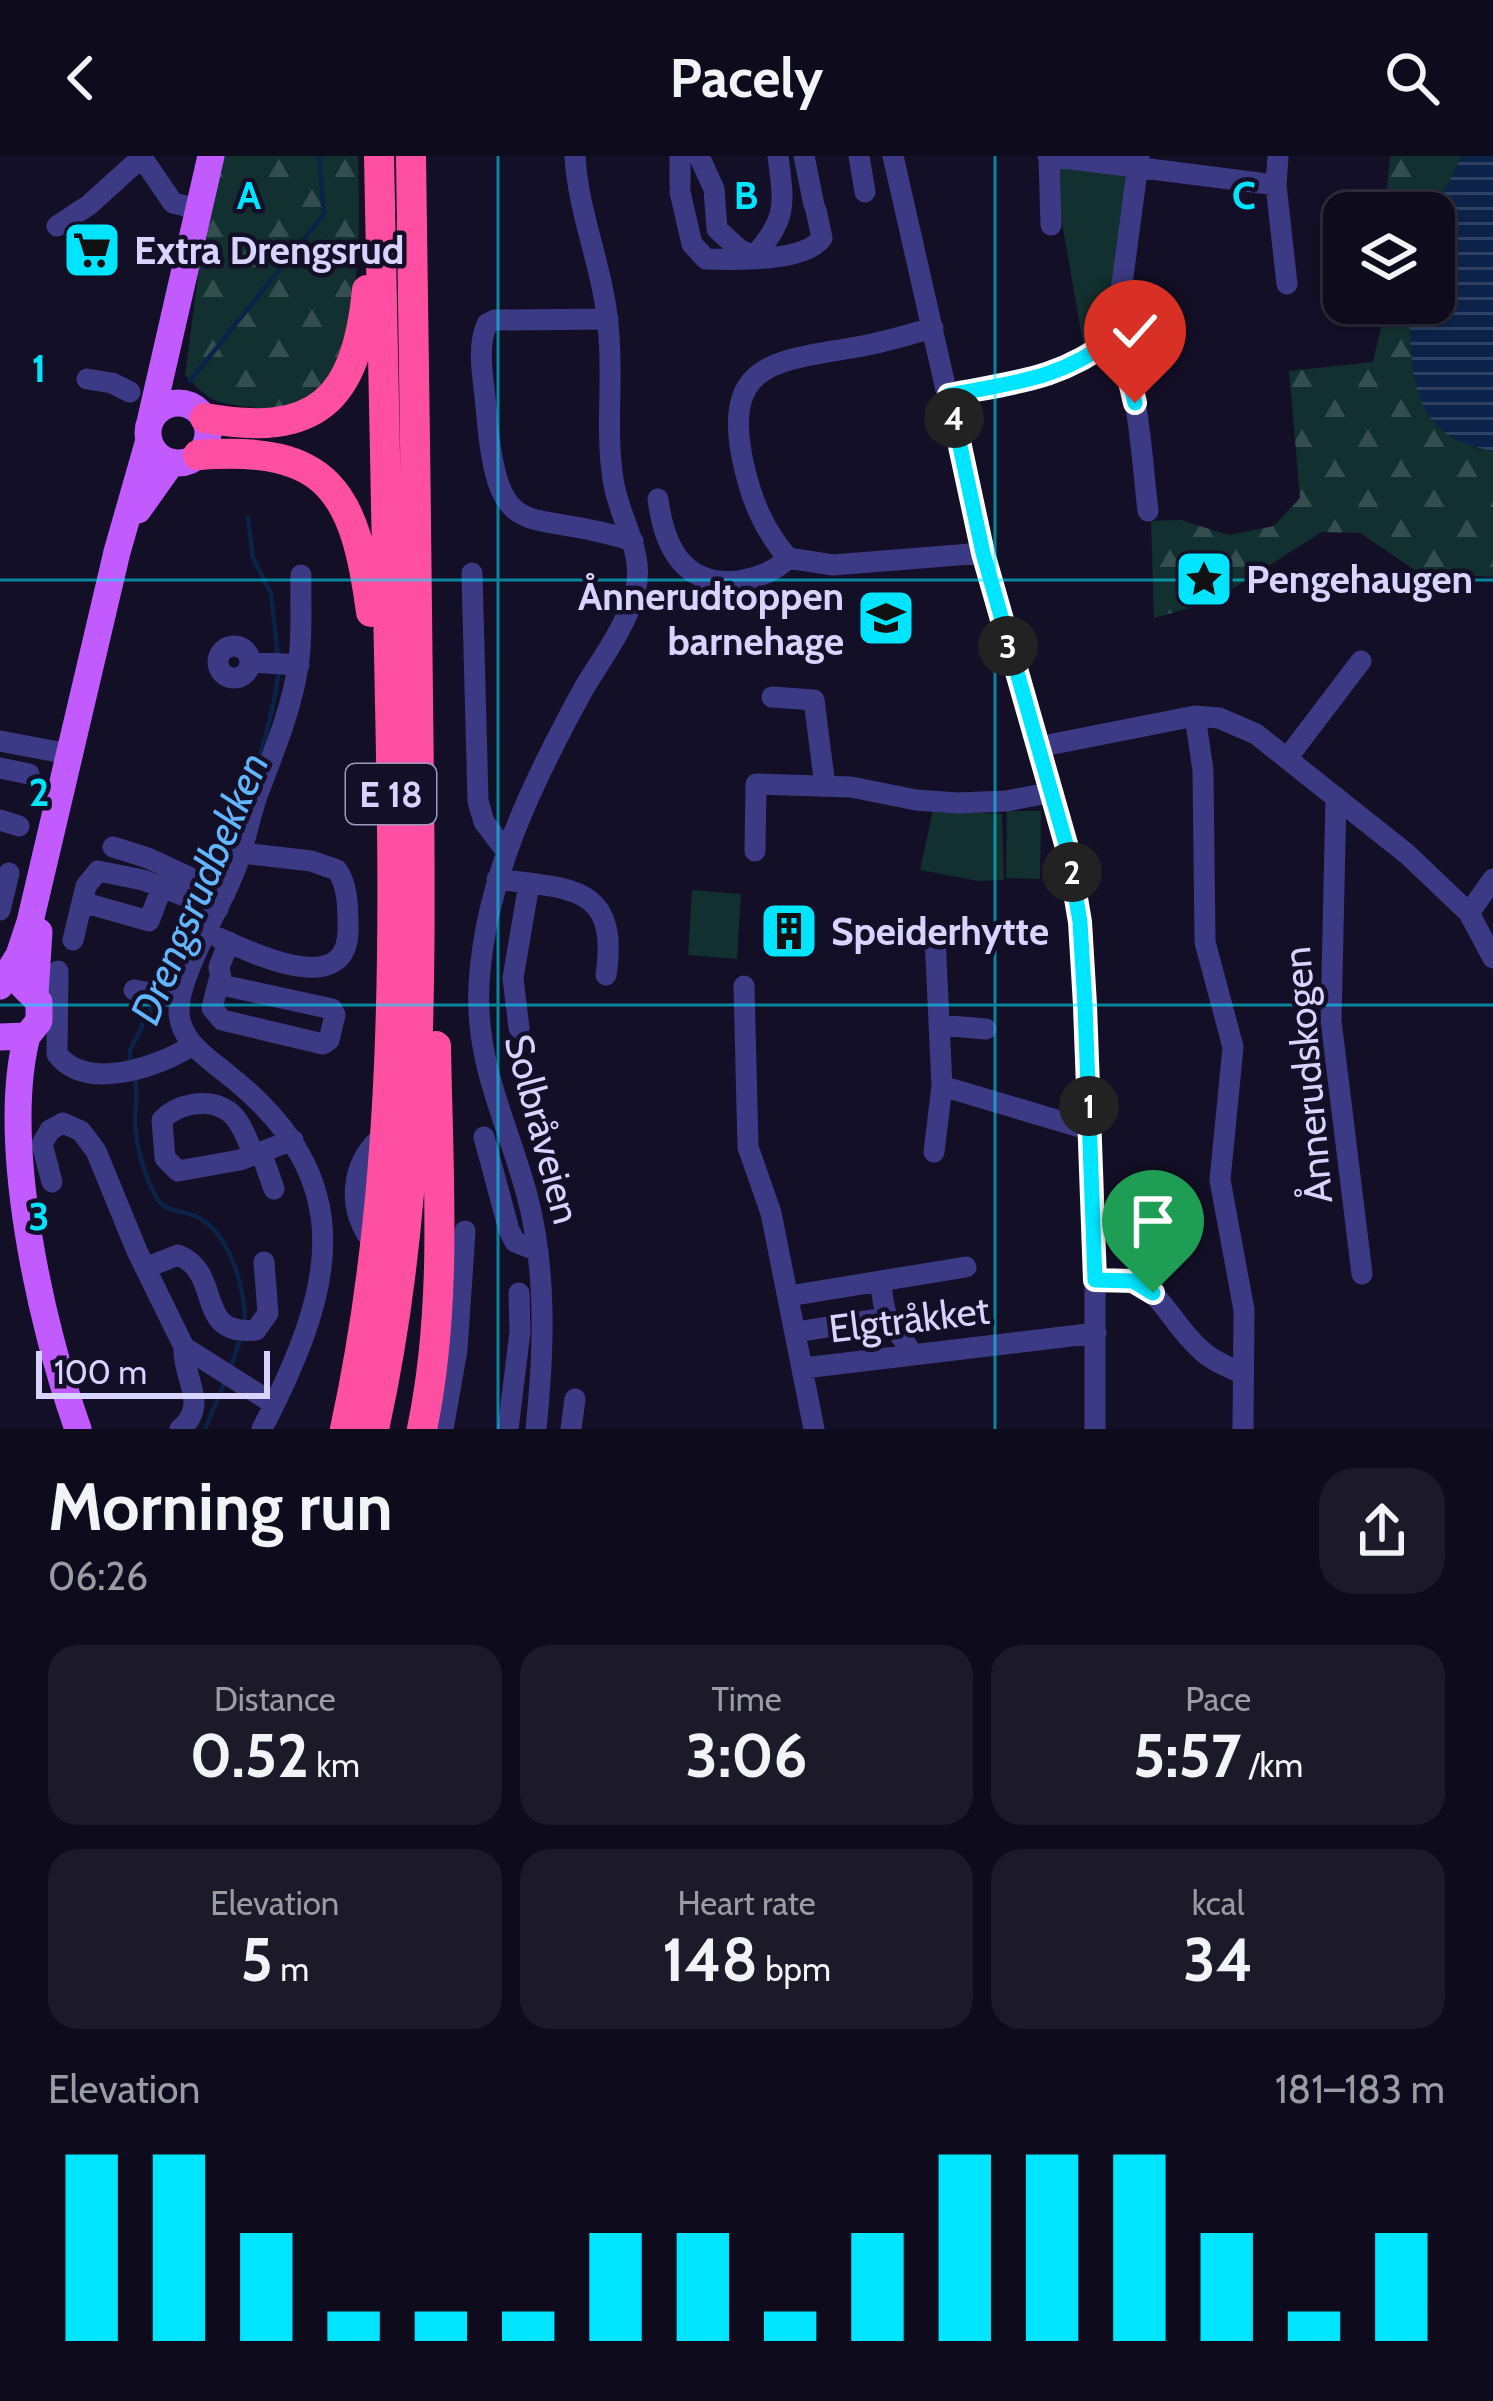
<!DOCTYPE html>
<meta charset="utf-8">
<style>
:root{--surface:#0e0b1c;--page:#1c1929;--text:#f1f3f6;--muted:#9b9ba3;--line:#2e2b3b;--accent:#00e5ff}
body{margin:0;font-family:Cabin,sans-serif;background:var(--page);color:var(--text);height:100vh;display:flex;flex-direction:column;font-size:45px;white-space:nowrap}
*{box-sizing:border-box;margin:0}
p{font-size:39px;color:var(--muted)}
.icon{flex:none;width:66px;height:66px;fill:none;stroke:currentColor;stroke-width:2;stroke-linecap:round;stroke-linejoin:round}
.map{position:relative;height:1273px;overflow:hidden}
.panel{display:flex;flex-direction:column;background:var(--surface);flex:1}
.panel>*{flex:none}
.tools{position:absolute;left:1323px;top:36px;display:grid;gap:24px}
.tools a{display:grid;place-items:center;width:132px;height:132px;border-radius:24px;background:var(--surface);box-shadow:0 3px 9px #0004,0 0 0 3px var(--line);font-size:60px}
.scale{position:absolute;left:36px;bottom:30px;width:234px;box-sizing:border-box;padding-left:12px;border:6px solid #d9d4ff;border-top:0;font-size:33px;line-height:42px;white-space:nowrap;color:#d9d4ff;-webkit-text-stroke:9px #130f26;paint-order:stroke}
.pin{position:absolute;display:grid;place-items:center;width:102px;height:102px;color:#fff;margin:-123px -51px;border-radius:50% 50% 50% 0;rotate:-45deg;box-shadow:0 0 12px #0007}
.pin .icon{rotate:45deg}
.km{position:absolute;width:60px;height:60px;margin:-30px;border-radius:50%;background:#222;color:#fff;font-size:33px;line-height:60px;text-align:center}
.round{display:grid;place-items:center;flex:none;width:126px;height:126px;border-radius:36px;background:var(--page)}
.headline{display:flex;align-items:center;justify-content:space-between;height:204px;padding:0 48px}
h1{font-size:66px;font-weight:700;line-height:90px}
.figures{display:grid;grid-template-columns:repeat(3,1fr);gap:18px;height:204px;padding:12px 48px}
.figures div{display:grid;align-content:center;border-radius:30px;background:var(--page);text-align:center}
.figures b{font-size:60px;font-weight:700}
.figures small{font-size:33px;font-weight:400}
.figures p{font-size:33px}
.chart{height:336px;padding:24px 48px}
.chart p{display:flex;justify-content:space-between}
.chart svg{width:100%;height:216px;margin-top:12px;stroke:var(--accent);stroke-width:6}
header{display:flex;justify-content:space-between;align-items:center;height:156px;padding:0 48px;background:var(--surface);font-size:54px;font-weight:700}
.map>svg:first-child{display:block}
</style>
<header><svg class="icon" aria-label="back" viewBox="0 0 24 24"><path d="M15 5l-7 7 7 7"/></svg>Pacely<svg class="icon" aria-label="search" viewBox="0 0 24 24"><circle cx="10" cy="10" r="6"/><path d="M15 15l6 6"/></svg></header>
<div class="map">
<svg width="1493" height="1273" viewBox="0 0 1493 1273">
<defs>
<pattern id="forest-firs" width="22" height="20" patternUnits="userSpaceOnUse" patternTransform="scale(3)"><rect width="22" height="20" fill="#12302f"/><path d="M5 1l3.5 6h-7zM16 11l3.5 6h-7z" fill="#344d4e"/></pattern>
<pattern id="water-rules" width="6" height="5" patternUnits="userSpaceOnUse" patternTransform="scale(3)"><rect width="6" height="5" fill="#0c2248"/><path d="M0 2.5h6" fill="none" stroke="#2f4163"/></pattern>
</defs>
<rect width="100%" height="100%" fill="#130f26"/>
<path fill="url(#forest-firs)" d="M223 0H358C360 72 369 269 257 252 216 246 214 250 185 219L205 67Z
M1390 0H1462L1433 57H1385Z
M1387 147H1411L1409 157 1474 292 1493 295V421L1419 417 1360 377 1322 376 1211 446 1154 462 1151 365 1181 364 1228 379 1274 370 1300 342 1289 215 1373 206Z"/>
<path fill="#12302f" d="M1052 9 1139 17 1121 181 1085 199Z
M933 654 1002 658 1004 724 978 725 920 714Z
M1007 655H1041L1040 723 1006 722Z
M692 734 741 738 737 803 688 799Z"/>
<path fill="url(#water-rules)" d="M1462 0H1493V295C1412 282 1412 224 1409 157L1411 147H1434L1433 57Z"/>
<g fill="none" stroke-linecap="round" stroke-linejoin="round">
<path stroke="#0c2248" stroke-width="4.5" d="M190 225 324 58 319 0
M248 362 253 402 271 437 278 501
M212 724C240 657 271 585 279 512
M161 832 199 750
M130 909V894L156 843
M134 920C139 936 135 950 135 966 136 990 144 1018 155 1039 163 1056 180 1054 195 1060 230 1075 245 1133 245 1167
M230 1213 242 1178
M205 1273 226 1223"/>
<path stroke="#3d3a85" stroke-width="21" d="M141 0 173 47 199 53
M699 0 714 33 717 73 740 94 754 100C788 62 784 48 778 0
M804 0 814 49
M859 0 865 36
M893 0 983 397 1068 695 1080 766 1095 1123V1273
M1048 0 1276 29
M1139 0 1115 181C1140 235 1141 297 1148 355
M1278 0 1276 29 1287 128
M1049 3 1051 69
M680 30V0
M680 36 692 88 706 103C736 104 805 106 822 82L816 54
M57 70 89 49 142 1
M608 163 495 164 487 168C476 192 484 225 486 251 498 397 525 349 633 385
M87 223 112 227 130 236
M949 239C1015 226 1059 224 1115 181
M658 343C664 390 683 431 738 425 757 422 775 416 788 402L833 409 983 397
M788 402C762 372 750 340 742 301 724 207 776 205 851 192 879 188 906 179 933 172
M472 417 478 645 484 666 506 695
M218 506a16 16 0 1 1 32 0a16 16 0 1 1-32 0Z
M251 506 299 509
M772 541 814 544 825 630
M1195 560 1203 614 1205 786 1233 891 1220 1024 1244 1154 1243 1273
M0 585 69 598
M1038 591 1195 560 1219 562 1256 578 1407 698 1469 757 1493 802
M1288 601 1361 505
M0 612 29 618
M1336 641 1331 865 1362 1118
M0 664 19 670
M113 691 148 702 225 738
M755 695 756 628 851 631 916 644 958 647 1006 645 1053 636
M497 723C566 733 620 726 606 819
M82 746 149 765 162 731
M0 754 9 717
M1469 757 1493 723
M219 782C255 798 351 845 348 770 348 751 348 730 337 714L311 705 242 697
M73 784 86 730 98 715 143 724 218 753
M58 815 57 898C87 937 160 910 193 889
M219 824 212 852 222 864 323 888 329 884 335 859 332 853 222 829 219 811 229 786
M744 830 748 991 771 1057 814 1273
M134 834 180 842
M939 869 986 873
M519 872 513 822 529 728
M942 930 1090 974
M484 981 509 1074 515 1086 538 1095
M261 996 274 1033
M934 996 942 930 935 781
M254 999C247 984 241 964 228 955 208 941 177 948 162 964L165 1002 178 1015 240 1004 293 984
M52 1026 42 988 50 974 63 967 81 975 96 995 137 1095 184 1191 274 1248
M376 1090C345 1056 349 1005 386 977
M145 1112 178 1099C224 1117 193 1181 256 1174L268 1157 264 1106
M1095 1123C1163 1119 1159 1156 1201 1194 1212 1205 1229 1211 1243 1218
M881 1127C885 1177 895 1163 912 1199
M789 1140 966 1111
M796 1176 884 1162
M804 1212 1096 1177
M180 1273C210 1249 182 1222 184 1191
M262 1273C333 1134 365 1026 226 917 205 900 179 884 179 854 179 820 219 753 233 719 244 694 248 666 257 640 273 597 291 556 298 510 303 481 300 448 301 419
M443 1273 457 1194 465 1075
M508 1273 520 1176 519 1137
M536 1273C544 1195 547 1115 527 1039 507 965 475 908 479 829 485 722 533 625 584 532 602 502 626 471 635 436 646 396 618 362 613 323 605 272 614 220 608 169 603 112 578 57 575 0
M571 1273 575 1243"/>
<path stroke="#c25bff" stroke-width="27" d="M148 277a30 30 0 1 1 60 0a30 30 0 1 1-60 0Z
M151 262 211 0
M138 354 172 306
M0 830 19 799 30 766 117 396 149 284
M35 838 39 776
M27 880C0 985 40 1167 78 1273
M0 881 27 880 39 865V846L22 829"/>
<path stroke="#ff4fa3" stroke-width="30" d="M205 262C316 282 356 245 367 134
M198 299C329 289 355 336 371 456
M345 1273C397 1035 395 790 390 547 386 365 383 182 379 0
M374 1273C421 1062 421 844 419 629 418 419 413 210 411 0
M422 1273C448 1148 438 1017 436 890"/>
</g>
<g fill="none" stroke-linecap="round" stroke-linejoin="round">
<defs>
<path id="route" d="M1135 247 1125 204 1114 182C1059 224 1015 226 949 239L983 397 1068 695 1080 766 1085 849 1095 1124 1133 1125 1153 1137"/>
</defs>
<use href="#route" stroke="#fff" stroke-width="24"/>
<use href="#route" stroke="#00e5ff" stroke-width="15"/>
</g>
<path fill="none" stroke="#00e5ff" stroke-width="3" stroke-opacity="0.55" d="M498 0V1273M995 0V1273M0 424H1493M0 849H1493"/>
<defs>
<symbol id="supermarket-square" viewBox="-11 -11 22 22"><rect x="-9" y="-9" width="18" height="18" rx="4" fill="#00e5ff" stroke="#130f26"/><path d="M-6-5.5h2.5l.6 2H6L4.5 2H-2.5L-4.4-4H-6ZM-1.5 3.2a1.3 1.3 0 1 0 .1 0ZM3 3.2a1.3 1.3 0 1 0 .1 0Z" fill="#111"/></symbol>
<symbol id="sight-square" viewBox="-11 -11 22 22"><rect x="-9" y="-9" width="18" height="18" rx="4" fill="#00e5ff" stroke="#130f26"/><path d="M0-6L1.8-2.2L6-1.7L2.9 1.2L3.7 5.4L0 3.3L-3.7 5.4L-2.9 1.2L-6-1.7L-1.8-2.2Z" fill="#111"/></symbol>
<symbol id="school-square" viewBox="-11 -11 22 22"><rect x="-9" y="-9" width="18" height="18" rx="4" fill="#00e5ff" stroke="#130f26"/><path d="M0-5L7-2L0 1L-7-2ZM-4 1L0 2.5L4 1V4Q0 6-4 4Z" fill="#111"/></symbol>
<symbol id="building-square" viewBox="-11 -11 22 22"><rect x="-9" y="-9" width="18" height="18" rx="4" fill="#00e5ff" stroke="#130f26"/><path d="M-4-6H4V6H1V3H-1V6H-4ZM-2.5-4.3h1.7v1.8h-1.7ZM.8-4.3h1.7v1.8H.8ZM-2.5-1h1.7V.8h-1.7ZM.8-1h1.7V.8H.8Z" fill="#111"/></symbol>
</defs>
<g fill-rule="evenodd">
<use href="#supermarket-square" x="59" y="61" width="66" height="66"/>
<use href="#sight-square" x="1171" y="390" width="66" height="66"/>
<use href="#school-square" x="853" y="429" width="66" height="66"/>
<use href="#building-square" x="756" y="742" width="66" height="66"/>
</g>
<g text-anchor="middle" stroke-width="9" stroke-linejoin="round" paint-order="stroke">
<rect fill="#130f26" stroke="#9e99be" stroke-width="3" x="346" y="608" width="90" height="60" rx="9"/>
<g font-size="36" font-weight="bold" fill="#d9d4ff">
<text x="391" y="651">E 18</text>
</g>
<g font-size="39" font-weight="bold" fill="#d9d4ff" stroke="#130f26" text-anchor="start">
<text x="134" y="108">Extra Drengsrud</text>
<text x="1246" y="437">Pengehaugen</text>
<text x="844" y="454" text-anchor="end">Ånnerudtoppen<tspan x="844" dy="45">barnehage</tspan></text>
<text x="831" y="789">Speiderhytte</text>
</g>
<g font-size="39" fill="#d9d4ff" stroke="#130f26">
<text transform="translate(1307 919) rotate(-95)" y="14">Ånnerudskogen</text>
<text transform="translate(543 973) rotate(75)" y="14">Solbråveien</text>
<text transform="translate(909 1163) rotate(-7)" y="14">Elgtråkket</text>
</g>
<g font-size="42" font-style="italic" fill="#62b6ff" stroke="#130f26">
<text transform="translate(199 732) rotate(-67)" y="15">Drengsrudbekken</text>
</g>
</g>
<g font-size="39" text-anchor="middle" font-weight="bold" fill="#00e5ff" stroke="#130f26" stroke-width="9" stroke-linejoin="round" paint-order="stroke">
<text x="249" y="53">A</text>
<text x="746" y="53">B</text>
<text x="1244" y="53">C</text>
<text x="39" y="226">1</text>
<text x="39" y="650">2</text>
<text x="39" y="1074">3</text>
</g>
</svg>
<div class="tools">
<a><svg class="icon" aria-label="layers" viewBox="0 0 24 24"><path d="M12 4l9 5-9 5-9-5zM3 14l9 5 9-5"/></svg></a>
</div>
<div class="scale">100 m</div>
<div class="pin" style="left:1153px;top:1137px;background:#1e9e55"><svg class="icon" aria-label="arrive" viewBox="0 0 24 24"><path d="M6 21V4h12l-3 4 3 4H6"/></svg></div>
<div class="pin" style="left:1135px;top:247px;background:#d93025"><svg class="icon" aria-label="check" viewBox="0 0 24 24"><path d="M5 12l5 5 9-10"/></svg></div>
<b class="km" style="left:1089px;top:950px">1</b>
<b class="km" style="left:1072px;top:716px">2</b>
<b class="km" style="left:1008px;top:490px">3</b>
<b class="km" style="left:954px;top:262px">4</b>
</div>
<section class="panel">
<div class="headline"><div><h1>Morning run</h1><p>06:26</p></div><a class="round"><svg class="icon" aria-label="share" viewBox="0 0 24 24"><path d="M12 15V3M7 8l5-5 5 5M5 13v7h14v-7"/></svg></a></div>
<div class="figures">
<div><p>Distance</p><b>0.52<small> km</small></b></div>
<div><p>Time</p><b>3:06</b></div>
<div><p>Pace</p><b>5:57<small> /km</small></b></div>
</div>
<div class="figures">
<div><p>Elevation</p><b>5<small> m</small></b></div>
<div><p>Heart rate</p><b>148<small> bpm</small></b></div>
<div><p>kcal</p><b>34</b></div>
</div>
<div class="chart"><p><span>Elevation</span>181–183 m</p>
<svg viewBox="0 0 160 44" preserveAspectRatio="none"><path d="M5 44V6M15 44V6M25 44V22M35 44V38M45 44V38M55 44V38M65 44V22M75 44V22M85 44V38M95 44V22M105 44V6M115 44V6M125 44V6M135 44V22M145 44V38M155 44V22"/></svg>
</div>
</section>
